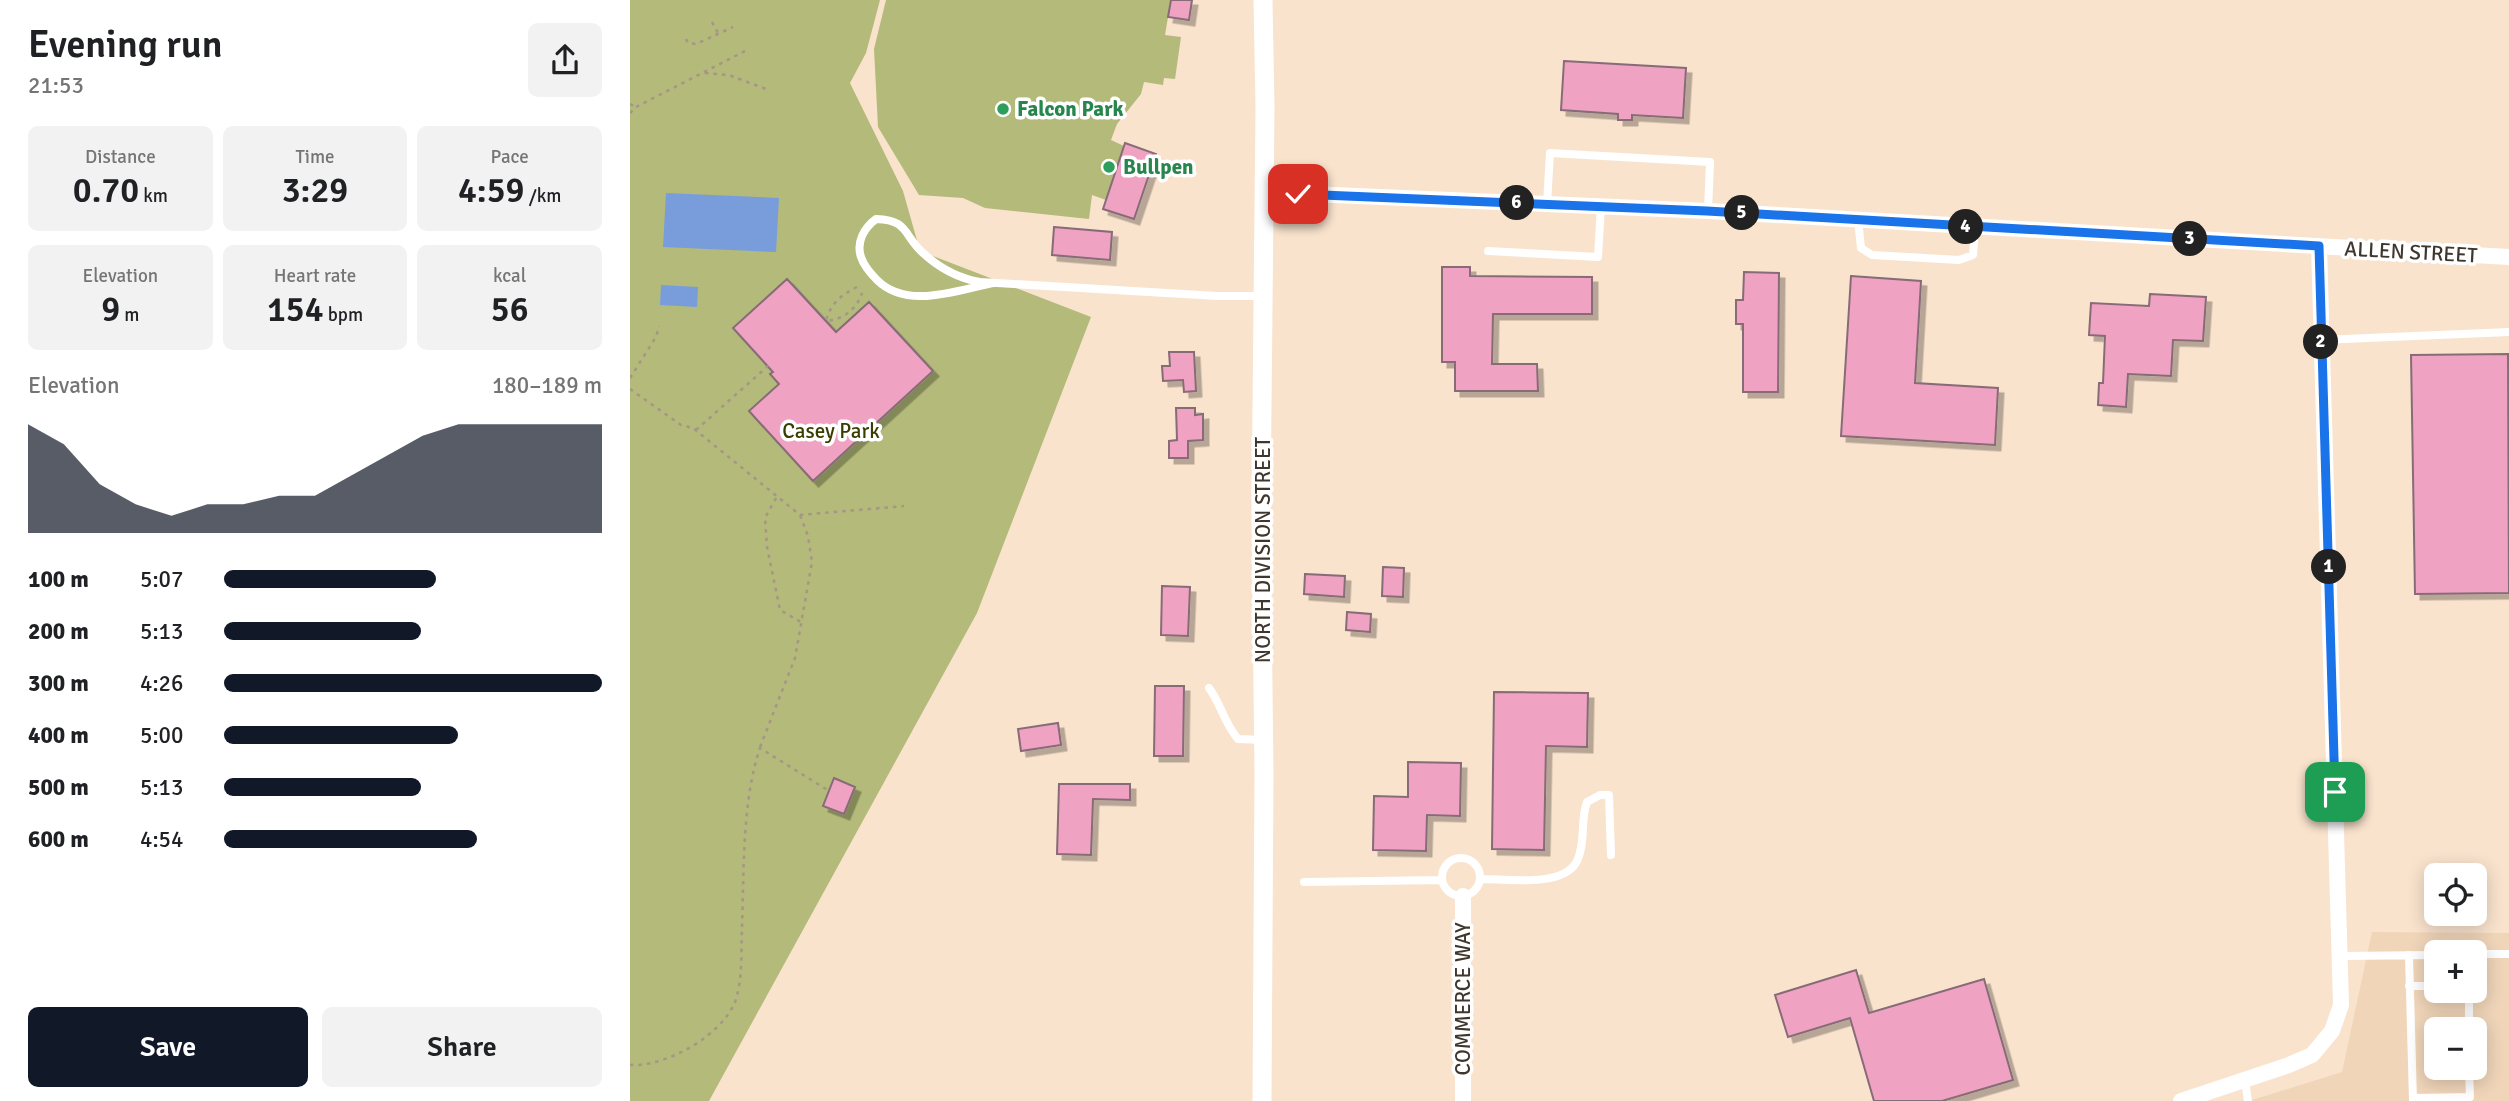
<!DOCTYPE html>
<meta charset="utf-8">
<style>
:root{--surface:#fff;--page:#f2f2f2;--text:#202124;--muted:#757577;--accent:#111827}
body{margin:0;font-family:Signika,sans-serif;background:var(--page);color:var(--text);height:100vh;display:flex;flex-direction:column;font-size:26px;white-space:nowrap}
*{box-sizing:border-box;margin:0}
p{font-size:23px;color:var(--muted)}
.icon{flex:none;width:38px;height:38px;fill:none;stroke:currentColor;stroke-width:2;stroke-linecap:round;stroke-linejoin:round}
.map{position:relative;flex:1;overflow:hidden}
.panel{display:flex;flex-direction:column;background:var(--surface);width:630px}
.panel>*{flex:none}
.controls{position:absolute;left:1794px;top:863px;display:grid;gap:14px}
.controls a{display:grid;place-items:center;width:63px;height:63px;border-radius:10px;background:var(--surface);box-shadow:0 4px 18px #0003;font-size:35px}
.pin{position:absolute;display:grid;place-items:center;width:60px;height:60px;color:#fff;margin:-30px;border-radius:14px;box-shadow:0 4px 10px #0006}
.km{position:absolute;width:35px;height:35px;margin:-18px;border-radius:50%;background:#222;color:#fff;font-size:19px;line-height:35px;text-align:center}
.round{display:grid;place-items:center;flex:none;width:74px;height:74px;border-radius:10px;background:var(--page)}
.summary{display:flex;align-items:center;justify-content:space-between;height:119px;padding:0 28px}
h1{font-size:38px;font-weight:600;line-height:52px}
.metrics{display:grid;grid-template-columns:repeat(3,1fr);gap:10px;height:119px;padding:7px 28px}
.metrics div{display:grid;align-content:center;border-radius:10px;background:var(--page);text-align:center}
.metrics b{font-size:35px;font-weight:600}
.metrics small{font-size:19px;font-weight:400}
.metrics p{font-size:19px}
.chart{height:196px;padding:14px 28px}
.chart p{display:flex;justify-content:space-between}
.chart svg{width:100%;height:126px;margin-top:7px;fill:var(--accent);opacity:.7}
.cta{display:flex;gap:14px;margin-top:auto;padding:14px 28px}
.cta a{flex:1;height:80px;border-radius:10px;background:var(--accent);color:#fff;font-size:28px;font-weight:600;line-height:80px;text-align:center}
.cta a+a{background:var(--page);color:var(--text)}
ul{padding:0 28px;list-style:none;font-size:23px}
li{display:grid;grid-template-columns:112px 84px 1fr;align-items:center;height:52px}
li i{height:18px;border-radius:9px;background:var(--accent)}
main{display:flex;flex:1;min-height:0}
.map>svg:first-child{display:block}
</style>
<main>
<section class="panel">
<div class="summary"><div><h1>Evening run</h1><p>21:53</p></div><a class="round"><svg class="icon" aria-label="share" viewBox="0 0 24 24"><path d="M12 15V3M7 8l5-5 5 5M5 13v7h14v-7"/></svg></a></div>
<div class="metrics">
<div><p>Distance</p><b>0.70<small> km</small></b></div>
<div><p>Time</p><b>3:29</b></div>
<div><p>Pace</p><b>4:59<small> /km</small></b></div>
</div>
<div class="metrics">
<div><p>Elevation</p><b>9<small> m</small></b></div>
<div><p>Heart rate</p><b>154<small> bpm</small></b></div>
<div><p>kcal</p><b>56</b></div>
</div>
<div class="chart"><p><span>Elevation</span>180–189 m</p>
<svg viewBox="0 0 160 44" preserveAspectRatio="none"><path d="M0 44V6L10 13L20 27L30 34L40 38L50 34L60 34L70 31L80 31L90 24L100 17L110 10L120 6L130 6L140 6L150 6L160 6V44z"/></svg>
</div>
<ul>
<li><b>100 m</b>5:07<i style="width:56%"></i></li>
<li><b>200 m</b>5:13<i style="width:52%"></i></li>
<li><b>300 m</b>4:26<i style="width:100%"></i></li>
<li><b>400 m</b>5:00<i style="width:62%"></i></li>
<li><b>500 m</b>5:13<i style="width:52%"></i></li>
<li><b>600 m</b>4:54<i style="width:67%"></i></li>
</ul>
<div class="cta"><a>Save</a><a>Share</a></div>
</section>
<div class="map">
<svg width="1879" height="1101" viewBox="0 0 1879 1101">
<defs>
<filter id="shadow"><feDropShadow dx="5.5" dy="5.5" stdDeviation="0" flood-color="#0004"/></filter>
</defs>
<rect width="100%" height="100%" fill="#f9e3cd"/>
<path fill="#f0d5b9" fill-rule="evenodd" d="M1742 932 1879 933V1101H1619L1712 1072ZM1806 952H1844V990H1806ZM1806 1029H1844V1068H1806Z"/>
<path fill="#b3ba7a" d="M0 0H250L236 53 220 83 273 191 290 251 461 317 347 613 79 1101H0Z
M256 0H562L559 20 538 17 535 35 551 37 545 79 534 78 533 85 514 82 511 94 487 124 481 140 494 146 476 200 462 195 459 219 355 208 333 198 289 195 248 127 244 49Z"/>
<path fill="#799dda" d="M36 193 149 198 146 252 33 247Z
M31 285 68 287 67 307 30 305Z"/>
<path fill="#efa2c2" stroke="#876c77" stroke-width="2" filter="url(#shadow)" d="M541 0H562L559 20 538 17Z
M934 61 1056 68 1053 118 1002 115V120H988V114L931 110Z
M495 143 526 154 504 219 473 209Z
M424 227 482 232 480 260 422 255Z
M812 267H840V276L962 277V314H863L862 364H907L908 391H825V362H812Z
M1114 272 1149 273 1148 392H1113V324H1106V300H1113Z
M1221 276 1291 281 1285 383 1368 388 1365 445 1211 436Z
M157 279 206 332 239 302 303 371 183 481 119 411 149 384 140 374 143 372 103 328Z
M1520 294 1576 297 1573 341 1543 340 1541 376 1498 374 1496 407 1468 405 1469 383H1473L1475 336 1459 335 1461 303 1519 306Z
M539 352H564L566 391 554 392 553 380 533 381 532 366H540Z
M1878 354 1879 593 1785 594 1781 355Z
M546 408H565V415L573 414V440L558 441V458H539V441L547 440Z
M753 567 774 568 773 597 752 596Z
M675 574 715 576 714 597 674 594Z
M532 586 560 587 558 636 531 635Z
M717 612 741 614 740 632 716 630Z
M525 686H554L553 756H524Z
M864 692 958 693 957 747 916 746 914 850 862 849Z
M428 723 431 745 391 751 388 729Z
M778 762 831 763 830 816 797 815 796 851 743 850 744 796 778 797Z
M204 778 225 787 214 814 193 806Z
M429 784H500V800L463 799 461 855 427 854Z
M1226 970 1239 1013 1354 979 1383 1080 1312 1101H1244L1220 1018 1158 1037 1145 995Z"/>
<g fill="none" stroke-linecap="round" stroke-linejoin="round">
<path stroke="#a59686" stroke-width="2.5" stroke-dasharray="3.5 5" stroke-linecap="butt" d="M82 22 88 33
M56 39 58 43 66 44 103 27
M75 73 99 75 136 89
M0 104 6 107
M0 113 6 107 115 51
M227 287C211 295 200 304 196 321 214 319 226 310 232 293
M0 378 26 337 29 326
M0 389 51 425 63 428 170 515 274 506
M66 430 138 366
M146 498 135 518 137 547 150 610 171 622
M130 747 165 658 182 562 178 536 170 515
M0 1065C36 1067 91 1036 105 1002 113 979 111 952 112 928 114 872 112 800 130 748L199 791"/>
<path stroke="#fff" stroke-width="8" d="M917 204 920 153 1080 162 1078 211
M1228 219 1231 248 1242 255 1329 260 1343 255 1345 227
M858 251 968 257 971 206
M363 283C327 290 277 310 247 280 240 273 234 266 231 257 226 242 234 228 246 219 278 220 273 234 292 252 309 268 327 278 350 282L587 296H632
M1691 340 1879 332
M579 688C591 704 594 723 608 739L633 740
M812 877a19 19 0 1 1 38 0a19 19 0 1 1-38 0Z
M850 879C876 879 934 888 947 861 956 843 950 820 957 802L970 795H979L981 855
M674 882 812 880
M1844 954H1879
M1779 955 1783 1101
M1711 956 1806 955
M1779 986H1806
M1839 990V1029
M1615 1081 1618 1101
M1783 1098 1840 1097 1839 1068"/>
<path stroke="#fff" stroke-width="16" d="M635 192 1078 211 1879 257
M833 896V1101
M1551 1101 1659 1065 1682 1055 1702 1031 1711 1005 1689 246"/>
<path stroke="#fff" stroke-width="19" d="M632 1101 634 774 631 510 635 107 633 0"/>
</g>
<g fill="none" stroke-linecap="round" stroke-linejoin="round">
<defs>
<path id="route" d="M668 194 1077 211 1689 246 1705 792"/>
</defs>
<use href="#route" stroke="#fff" stroke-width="14"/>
<use href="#route" stroke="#1a73e8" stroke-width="9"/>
</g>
<g fill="#2e9e5b" stroke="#fff" stroke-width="2.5">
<circle cx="373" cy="109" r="7"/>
<circle cx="479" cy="167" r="7"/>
</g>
<g text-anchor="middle" stroke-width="7" stroke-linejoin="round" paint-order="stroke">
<g font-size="21" font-weight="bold" fill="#27864d" stroke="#fff" text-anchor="start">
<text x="387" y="116">Falcon Park</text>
<text x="493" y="174">Bullpen</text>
</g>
<g font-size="21" fill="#3f372e" stroke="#fff">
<text transform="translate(1781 252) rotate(3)" y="7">ALLEN STREET</text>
<text transform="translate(633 550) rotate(-90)" y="7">NORTH DIVISION STREET</text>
<text transform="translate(833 999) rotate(-90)" y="7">COMMERCE WAY</text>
</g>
<g font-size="21" fill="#393d00" stroke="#fff">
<text x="201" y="438">Casey Park</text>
</g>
</g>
</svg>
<div class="controls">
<a><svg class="icon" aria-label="locate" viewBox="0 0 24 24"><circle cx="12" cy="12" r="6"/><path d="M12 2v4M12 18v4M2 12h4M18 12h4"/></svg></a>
<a>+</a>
<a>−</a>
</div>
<div class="pin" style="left:1705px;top:792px;background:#1e9e55"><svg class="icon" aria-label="arrive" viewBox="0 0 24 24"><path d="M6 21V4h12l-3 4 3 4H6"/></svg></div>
<div class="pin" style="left:668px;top:194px;background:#d93025"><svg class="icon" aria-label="check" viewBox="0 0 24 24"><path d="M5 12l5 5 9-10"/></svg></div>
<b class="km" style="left:1699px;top:567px">1</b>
<b class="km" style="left:1691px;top:342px">2</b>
<b class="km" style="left:1560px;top:239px">3</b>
<b class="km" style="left:1336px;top:227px">4</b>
<b class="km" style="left:1112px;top:213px">5</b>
<b class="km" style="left:887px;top:203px">6</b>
</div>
</main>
